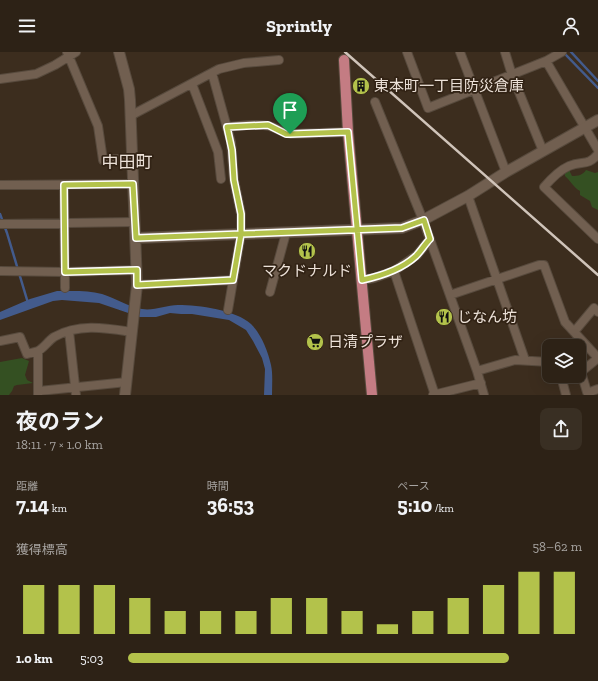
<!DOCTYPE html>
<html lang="ja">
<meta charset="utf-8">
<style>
:root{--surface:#2d2216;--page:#392f23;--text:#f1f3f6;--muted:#a7a4a1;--line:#483f35;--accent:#b3c24b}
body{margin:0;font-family:"Zilla Slab","Noto Sans JP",serif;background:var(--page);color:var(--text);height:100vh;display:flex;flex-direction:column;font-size:15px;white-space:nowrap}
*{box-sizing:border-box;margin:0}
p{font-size:13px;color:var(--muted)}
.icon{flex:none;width:22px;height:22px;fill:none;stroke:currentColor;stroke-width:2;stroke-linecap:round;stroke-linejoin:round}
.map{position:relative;height:343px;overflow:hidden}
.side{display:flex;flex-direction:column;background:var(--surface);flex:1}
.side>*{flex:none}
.buttons{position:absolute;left:542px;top:287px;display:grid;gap:8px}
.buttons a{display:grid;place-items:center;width:44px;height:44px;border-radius:8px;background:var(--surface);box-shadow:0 4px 16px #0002,0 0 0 1px var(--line);font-size:20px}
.pin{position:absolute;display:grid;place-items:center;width:34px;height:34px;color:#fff;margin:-41px -17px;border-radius:50% 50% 50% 0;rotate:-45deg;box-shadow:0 0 4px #0007}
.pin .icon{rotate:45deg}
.round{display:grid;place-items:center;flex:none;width:42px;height:42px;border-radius:8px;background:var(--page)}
.summary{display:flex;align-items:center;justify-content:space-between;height:68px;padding:0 16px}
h1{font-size:22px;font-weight:700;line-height:30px}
.figures{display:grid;grid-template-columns:repeat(3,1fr);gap:6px;height:68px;padding:4px 16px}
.figures div{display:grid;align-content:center}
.figures b{font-size:20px;font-weight:700}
.figures small{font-size:11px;font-weight:400}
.figures p{font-size:11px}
.chart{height:112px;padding:8px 16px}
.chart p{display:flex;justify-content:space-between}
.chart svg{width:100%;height:72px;margin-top:4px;stroke:var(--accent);stroke-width:6}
ul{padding:0 16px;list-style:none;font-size:13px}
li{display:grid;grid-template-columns:64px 48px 1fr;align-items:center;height:30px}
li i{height:10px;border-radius:5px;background:var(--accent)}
header{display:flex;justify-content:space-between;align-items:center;height:52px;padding:0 16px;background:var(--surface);font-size:18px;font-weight:700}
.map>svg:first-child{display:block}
</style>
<header><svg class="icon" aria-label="menu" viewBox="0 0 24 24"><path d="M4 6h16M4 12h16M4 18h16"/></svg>Sprintly<svg class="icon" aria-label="person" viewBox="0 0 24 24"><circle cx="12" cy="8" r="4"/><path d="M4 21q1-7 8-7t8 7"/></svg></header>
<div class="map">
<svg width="598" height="343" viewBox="0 0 598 343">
<rect width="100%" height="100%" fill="#3c2d1e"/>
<path fill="#345022" d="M570 117V120L572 124C578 124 583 123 586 118L595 121 598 120V158L592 155 590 149 580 143V139C573 135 571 129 565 124V120Z
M22 306 29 309 25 323 27 328 33 331 17 333 14 334 12 339 9 343H0V310Z"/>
<path fill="#435b8c" d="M57 239C71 239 88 238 102 242 115 246 129 255 142 257 154 259 166 253 178 253 199 253 236 258 251 272 261 282 268 299 271 313 273 322 272 333 272 343H264L265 317 262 306 253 289 246 278 229 268 192 262H181L170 261 156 265H140L99 251 62 248 53 249 0 268V260L30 247Z"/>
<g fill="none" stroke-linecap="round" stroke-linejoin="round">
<path stroke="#435b8c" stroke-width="2.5" d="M563 0 598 36
M571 0 598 29
M0 162 7 181 28 251"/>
<defs>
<path id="minor" d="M67 0 98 74 103 108 133 106
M407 0 428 56 546 9 562 0
M460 0 506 120
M505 0 512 23 543 99
M546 9 598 98
M212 21 231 90 234 128 241 162V182L228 258
M0 27 36 22 55 13 76 0
M192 32 218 100 221 127
M375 50 423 168 477 319 484 343
M130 64 219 17 244 11 279 8
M227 75C240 74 256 71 269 74 277 76 283 81 291 82L348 80
M598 102C587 115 583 108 569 114 560 118 550 128 544 135L598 187
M0 133 133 132
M64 133 65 236
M468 144 525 308
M0 172 135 170
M430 187 417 203 394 219 435 343
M0 219 65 220 137 218
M362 228 374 226 394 219
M137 233 233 228
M270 240 286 181
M450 243 539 213H544L565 270 598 306
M69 279 76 343
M574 280 594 256 598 260
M0 289 20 285 27 302 38 299
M477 319 515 308 549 310
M579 320H581L598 306
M581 320 587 340H590L598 337
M561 324 566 343
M39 339 127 330
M38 343V299C44 296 48 289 54 285 79 271 106 276 132 280
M433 343 481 331"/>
<path id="tertiary" d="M119 0 129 37 130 48 137 233 125 343
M136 186 402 176 423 168 468 144 506 120 598 68"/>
<path id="primary" d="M344 8 348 80 372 343"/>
</defs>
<use href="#minor" stroke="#574a3d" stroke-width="10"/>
<use href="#tertiary" stroke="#574a3d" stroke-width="12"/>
<use href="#primary" stroke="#574a3d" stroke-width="12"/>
<use href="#minor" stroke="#715f50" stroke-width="8"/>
<use href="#tertiary" stroke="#715f50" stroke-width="10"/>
<use href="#primary" stroke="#c47c83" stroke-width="10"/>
<path stroke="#d0c4ba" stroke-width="2.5" d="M345 0 598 223"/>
</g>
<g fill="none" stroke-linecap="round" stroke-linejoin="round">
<defs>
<path id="route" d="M290 82H286L268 73 227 75 232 98 234 128 241 162V182L136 186 133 132 64 133 65 220 137 218V233L233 228 241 182 402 176 424 168 430 187C425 192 421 199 416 204 402 217 381 224 362 228L348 80 290 82"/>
</defs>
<use href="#route" stroke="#fff" stroke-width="8"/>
<use href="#route" stroke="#b3c24b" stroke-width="5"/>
</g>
<defs>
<symbol id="building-disc" viewBox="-11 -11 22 22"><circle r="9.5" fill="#b3c24b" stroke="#322315"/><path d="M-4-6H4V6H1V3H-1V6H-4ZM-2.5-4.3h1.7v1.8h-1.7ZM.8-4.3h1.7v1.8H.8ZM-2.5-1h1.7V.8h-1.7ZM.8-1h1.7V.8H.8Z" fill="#111"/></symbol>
<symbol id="restaurant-disc" viewBox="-11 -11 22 22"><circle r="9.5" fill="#b3c24b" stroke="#322315"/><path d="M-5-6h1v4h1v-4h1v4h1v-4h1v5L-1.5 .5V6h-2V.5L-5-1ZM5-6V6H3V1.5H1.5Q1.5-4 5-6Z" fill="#111"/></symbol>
<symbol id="supermarket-disc" viewBox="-11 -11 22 22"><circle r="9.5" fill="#b3c24b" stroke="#322315"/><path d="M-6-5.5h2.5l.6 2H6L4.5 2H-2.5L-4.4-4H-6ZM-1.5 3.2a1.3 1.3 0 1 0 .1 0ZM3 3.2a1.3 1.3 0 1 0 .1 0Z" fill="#111"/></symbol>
</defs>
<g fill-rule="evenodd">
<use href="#building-disc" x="351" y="24" width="20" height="20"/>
<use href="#restaurant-disc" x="297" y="189" width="20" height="20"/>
<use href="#restaurant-disc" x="434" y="255" width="20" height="20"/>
<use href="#supermarket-disc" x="305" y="280" width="20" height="20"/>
</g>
<g text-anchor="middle" stroke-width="3.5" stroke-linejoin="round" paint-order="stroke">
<g font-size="15" fill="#ece1d8" stroke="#322315" text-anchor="start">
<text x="374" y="39">東本町一丁目防災倉庫</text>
<text x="307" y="224" text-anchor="middle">マクドナルド</text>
<text x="457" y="270">じなん坊</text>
<text x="328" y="295">日清プラザ</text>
</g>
<g font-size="17" fill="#ece1d8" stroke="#322315">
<text x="127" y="116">中田町</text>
</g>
</g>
</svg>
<div class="buttons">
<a><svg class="icon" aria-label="layers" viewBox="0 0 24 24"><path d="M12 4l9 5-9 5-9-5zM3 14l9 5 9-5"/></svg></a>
</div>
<div class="pin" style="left:290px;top:82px;background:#1e9e55"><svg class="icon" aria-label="arrive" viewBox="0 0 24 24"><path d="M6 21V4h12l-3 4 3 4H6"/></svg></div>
</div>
<section class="side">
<div class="summary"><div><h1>夜のラン</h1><p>18:11 · 7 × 1.0 km</p></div><a class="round"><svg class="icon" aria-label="share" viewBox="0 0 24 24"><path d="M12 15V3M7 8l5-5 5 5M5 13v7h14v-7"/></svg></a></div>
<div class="figures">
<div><p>距離</p><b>7.14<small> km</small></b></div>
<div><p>時間</p><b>36:53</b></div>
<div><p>ペース</p><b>5:10<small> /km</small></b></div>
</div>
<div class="chart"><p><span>獲得標高</span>58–62 m</p>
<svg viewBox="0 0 160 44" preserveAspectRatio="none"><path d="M5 44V14M15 44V14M25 44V14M35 44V22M45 44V30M55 44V30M65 44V30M75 44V22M85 44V22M95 44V30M105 44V38M115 44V30M125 44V22M135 44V14M145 44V6M155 44V6"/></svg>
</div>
<ul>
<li><b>1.0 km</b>5:03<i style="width:84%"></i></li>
</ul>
</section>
